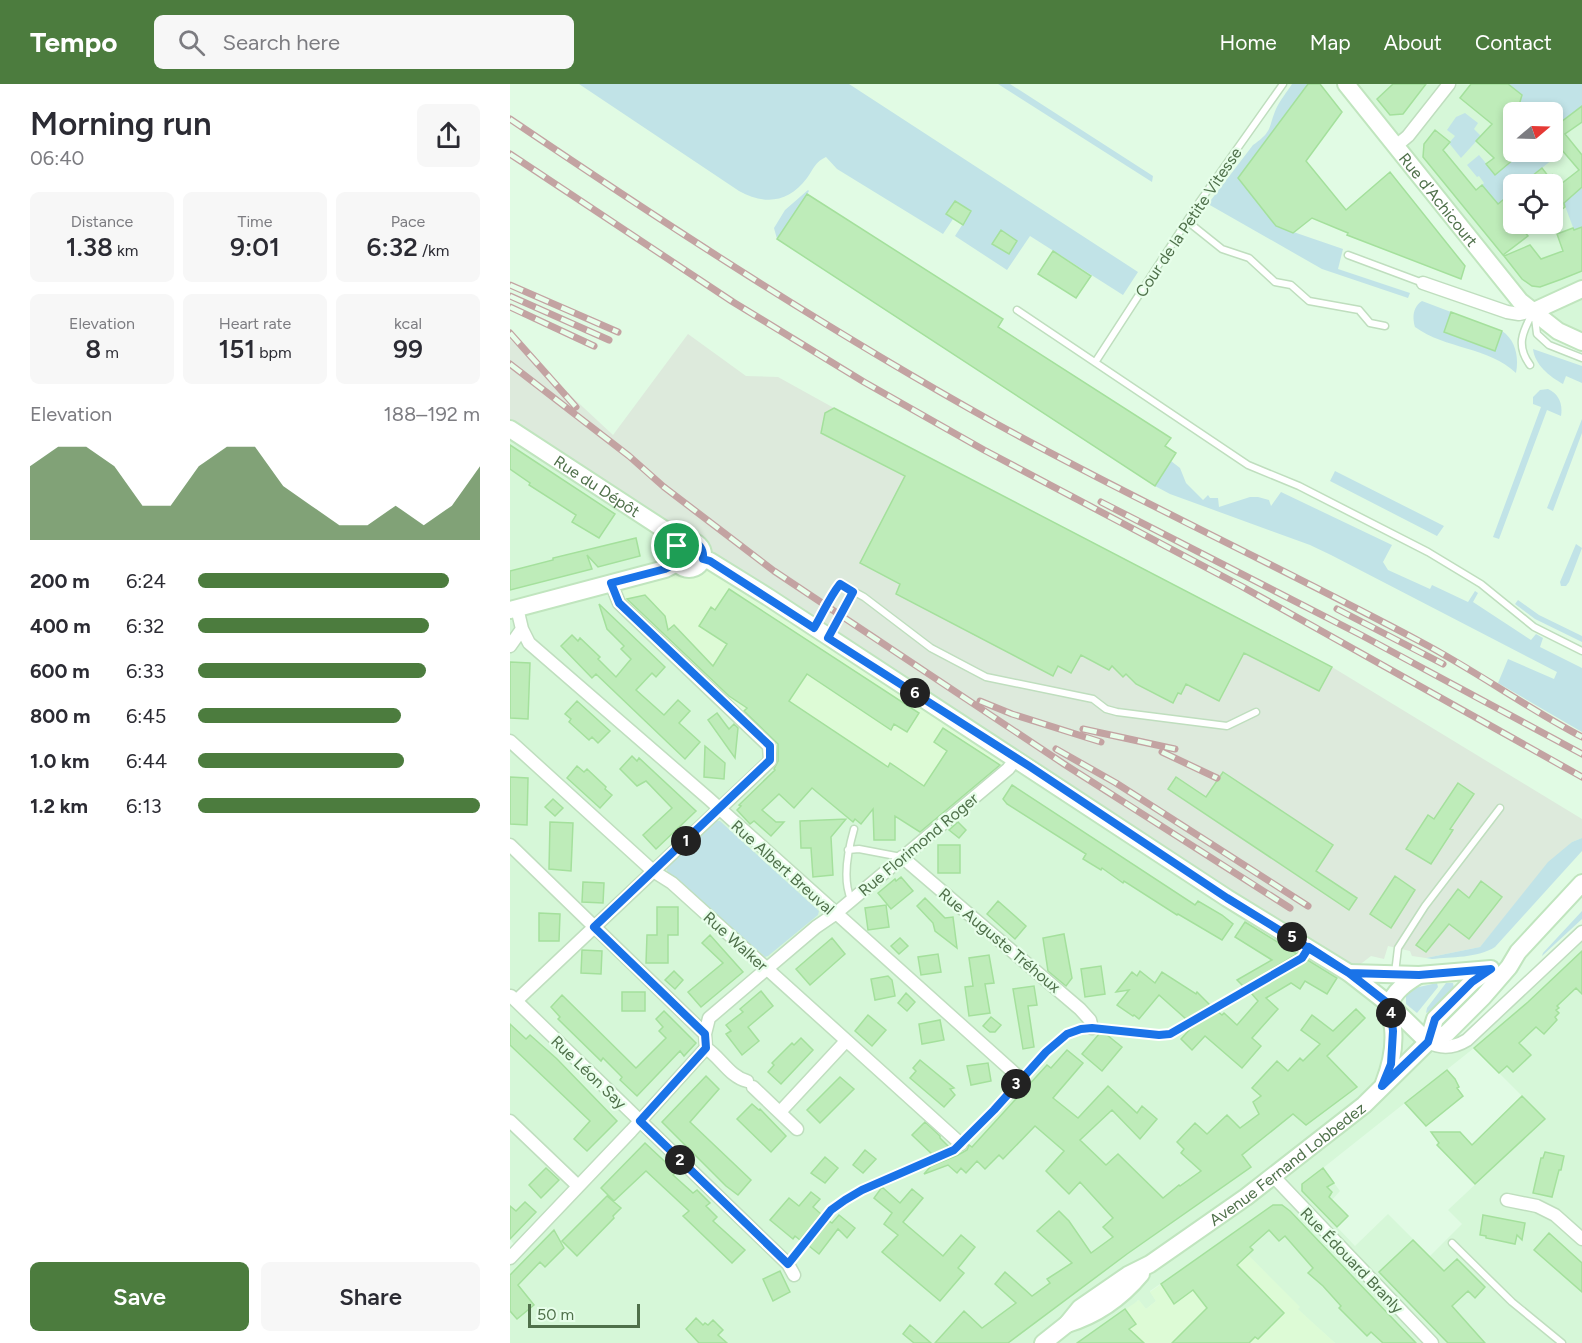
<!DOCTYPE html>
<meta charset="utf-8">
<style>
:root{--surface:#fff;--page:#f7f7f7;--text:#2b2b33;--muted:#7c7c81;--accent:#4c7c3e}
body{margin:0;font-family:Figtree,sans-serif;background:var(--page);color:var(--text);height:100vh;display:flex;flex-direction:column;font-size:22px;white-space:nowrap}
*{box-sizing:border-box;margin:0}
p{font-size:20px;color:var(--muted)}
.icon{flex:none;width:33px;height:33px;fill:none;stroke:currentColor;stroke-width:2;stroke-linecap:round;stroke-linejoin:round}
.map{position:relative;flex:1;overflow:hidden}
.sheet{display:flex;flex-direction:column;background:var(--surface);width:510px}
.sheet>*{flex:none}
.needle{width:39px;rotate:71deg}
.tools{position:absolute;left:993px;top:18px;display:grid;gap:12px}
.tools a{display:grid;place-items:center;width:60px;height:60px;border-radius:9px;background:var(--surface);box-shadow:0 3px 9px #0003;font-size:30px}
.scale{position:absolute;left:18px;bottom:15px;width:112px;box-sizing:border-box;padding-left:6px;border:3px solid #4f704a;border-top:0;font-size:16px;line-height:21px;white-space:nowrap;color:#4f704a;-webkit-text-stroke:4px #e7feea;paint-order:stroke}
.pin{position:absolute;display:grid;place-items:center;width:51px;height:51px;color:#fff;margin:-26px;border:3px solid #fff;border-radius:50%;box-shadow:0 2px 6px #0007}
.km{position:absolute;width:30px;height:30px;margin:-15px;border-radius:50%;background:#222;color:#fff;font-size:16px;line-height:30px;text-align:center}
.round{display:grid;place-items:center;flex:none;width:63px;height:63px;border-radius:9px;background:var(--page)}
.headline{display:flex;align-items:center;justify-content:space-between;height:102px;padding:0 30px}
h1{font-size:33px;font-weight:600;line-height:45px}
.stats{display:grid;grid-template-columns:repeat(3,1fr);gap:9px;height:102px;padding:6px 30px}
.stats div{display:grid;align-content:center;border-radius:9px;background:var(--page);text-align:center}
.stats b{font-size:26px;font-weight:600}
.stats small{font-size:16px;font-weight:400}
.stats p{font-size:16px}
.chart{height:168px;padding:12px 30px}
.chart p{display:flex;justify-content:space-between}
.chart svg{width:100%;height:108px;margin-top:6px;fill:var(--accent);opacity:.7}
.cta{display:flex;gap:12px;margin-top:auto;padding:12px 30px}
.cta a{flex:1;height:69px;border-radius:9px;background:var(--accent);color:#fff;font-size:24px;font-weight:600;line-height:69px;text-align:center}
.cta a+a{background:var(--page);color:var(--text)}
ul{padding:0 30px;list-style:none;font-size:20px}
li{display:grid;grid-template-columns:96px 72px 1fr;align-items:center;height:45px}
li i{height:15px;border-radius:8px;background:var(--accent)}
header{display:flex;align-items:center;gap:36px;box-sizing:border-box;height:84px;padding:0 30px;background:var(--accent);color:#fff}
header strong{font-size:28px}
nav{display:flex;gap:33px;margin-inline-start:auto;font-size:21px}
.search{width:420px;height:54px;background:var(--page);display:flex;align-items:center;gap:15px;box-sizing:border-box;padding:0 21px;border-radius:9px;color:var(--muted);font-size:22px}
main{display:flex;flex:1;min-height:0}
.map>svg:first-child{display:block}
</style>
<header>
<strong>Tempo</strong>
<div class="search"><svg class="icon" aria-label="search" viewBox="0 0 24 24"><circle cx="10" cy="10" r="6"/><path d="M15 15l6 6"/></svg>Search here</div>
<nav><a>Home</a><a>Map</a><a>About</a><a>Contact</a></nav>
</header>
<main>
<section class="sheet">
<div class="headline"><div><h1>Morning run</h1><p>06:40</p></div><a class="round"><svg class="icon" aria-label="share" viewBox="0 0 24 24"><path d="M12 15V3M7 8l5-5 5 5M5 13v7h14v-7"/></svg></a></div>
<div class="stats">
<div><p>Distance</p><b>1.38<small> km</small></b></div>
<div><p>Time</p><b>9:01</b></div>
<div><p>Pace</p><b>6:32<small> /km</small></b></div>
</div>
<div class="stats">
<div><p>Elevation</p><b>8<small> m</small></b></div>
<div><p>Heart rate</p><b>151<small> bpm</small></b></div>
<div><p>kcal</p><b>99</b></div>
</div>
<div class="chart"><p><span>Elevation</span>188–192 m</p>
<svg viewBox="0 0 160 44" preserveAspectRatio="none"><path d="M0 44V14L10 6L20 6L30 14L40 30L50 30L60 14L70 6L80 6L90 22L100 30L110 38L120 38L130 30L140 38L150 30L160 14V44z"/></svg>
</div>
<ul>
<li><b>200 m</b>6:24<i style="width:89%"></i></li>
<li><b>400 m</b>6:32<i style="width:82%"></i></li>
<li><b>600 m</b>6:33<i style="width:81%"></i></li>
<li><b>800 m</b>6:45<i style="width:72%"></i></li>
<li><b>1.0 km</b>6:44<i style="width:73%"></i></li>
<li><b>1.2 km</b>6:13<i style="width:100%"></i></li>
</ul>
<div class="cta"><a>Save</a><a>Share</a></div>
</section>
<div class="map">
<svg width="1072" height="1259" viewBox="0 0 1072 1259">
<rect width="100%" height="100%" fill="#e1fbe4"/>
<path fill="#d6f7d8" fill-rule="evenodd" d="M836 0H1072V258L1037 238ZM1004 28H1042V68H1004ZM1004 100H1042V140H1004Z
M0 345 158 448 151 466 155 485 267 675 343 738 365 708 424 747 506 675 799 863 901 943 950 961 1072 848V1259H825L787 1225 789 1223 719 1152 640 1207 646 1217 636 1225 628 1216 596 1259H0V1174L8 1166 0 1155ZM964 964 1035 1035 938 1126 952 1140 920 1172 878 1130 845 1162 827 1143 838 1132 822 1116 830 1107 813 1084Z"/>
<path fill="#ddfbd6" d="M180 472 193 475 506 675 423 747 365 709 343 738 266 675 259 662 109 519 101 499 167 479Z
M719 1152 790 1223 788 1225 825 1259H596L584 1247 629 1216 636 1225 646 1217 640 1208Z"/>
<path fill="#ddeadc" d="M178 250 236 292 268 293 324 324 822 583 1072 735V754L1062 758 1003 823 970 863 916 874 902 872 900 867 878 862 874 875 861 872 839 889 193 475 180 472 0 345V255L103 351Z"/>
<path fill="#c1e3e7" d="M69 0H339L628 188 613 211 520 152 497 186 445 152 461 127 445 117 436 130 443 135 433 150 327 85 316 73C305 78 304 84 297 94 278 119 255 121 229 107Z
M488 0H500L643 92 642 98Z
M782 0H798L728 94 766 142 833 165 828 185 900 209 898 214 812 185 698 120 743 61C763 47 758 44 766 25 770 16 777 8 782 0Z
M998 0H1072V22L1043 44 1042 28H1008L1002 21Z
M955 29 968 39 964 45 971 52 951 74 939 59 945 52 937 46 946 33Z
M1043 54 1053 67 1012 100H1004L1003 107 988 120 972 101 974 99 969 92 967 93 957 81 969 71 985 90 1013 68H1042Z
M1061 92 1066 108 1072 103V143L1064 146 1048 103Z
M298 106 299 107 267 155 264 144 275 126Z
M912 217 941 228 934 248 984 267 992 247C1006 256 1009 274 1006 289 979 263 935 265 905 243 902 233 903 223 912 217Z
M1023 265 1072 282V299L1056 292 1053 300C1039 292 1025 281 1023 265Z
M1038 305C1049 310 1053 320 1051 332L1037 326 989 455 983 453 1031 323 1023 320V313L1030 306Z
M1072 335V349L1043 427 1037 424Z
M661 377 670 384 676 399 693 416 698 411 700 414H708L709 423 740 413H748L759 416 761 422 771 408 882 461 873 478 878 486 920 505 922 501 958 518 965 507 968 509 963 518 1021 556 1026 550 1033 554 1030 563 1072 584V648L988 599 998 575 1044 595 1047 588 821 471 800 461 660 410 645 402Z
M825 387 934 442 927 452 820 397Z
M1066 460 1072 464 1059 498 1056 502H1051L1050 498Z
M1008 516 1029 531 1072 552V558L1025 535 1005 520Z
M206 737H210L309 827 308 831 258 872 255 873 157 787V783Z
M1072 754V767L985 863C968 874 941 873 922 875L916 874 970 863 1038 778 1062 758Z
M1072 827V835L1032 872 1033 869Z
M927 899 928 903 907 929 896 920V911L900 905Z
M936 899H943L944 904 922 926 916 929 917 924Z"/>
<path fill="#beecb9" stroke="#a4e09c" stroke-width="1.5" d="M798 0H810L832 28 796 77 836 126 880 88 955 182 951 195 837 151 838 149 802 134 783 149 766 142 728 94Z
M883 0H916L893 30 880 31 867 15Z
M961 0H998L1012 11 1007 28H1004V75L985 91 976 80 984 74 966 57 982 40 950 14Z
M1072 22V38L1055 50 1072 71V103L1054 119 1055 123 1042 133V100H1012L1032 84 1042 97 1043 92 1047 103 1069 86 1045 58 1042 60V36L1047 41Z
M925 46 940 58 933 66 966 106 972 101 988 120 1004 107V123L998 128 1004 135V140H1008L1018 152 993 171 913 73 914 60Z
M297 110 493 235 488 243 661 354 655 362 666 369 645 402 267 155Z
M445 117 461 127 453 141 436 130Z
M1072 143V187L1052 195 1030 203 1022 202 1012 195 994 172 1020 161 1031 175 1053 167 1047 150 1063 144 1064 146Z
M491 146 507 157 499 170 482 160Z
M543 167 581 192 566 214 528 190Z
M941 228 992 247 985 267 934 248Z
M324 324 822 583 809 607 734 569 709 617 676 600 671 610 668 609 663 619 626 600 616 590 613 593 602 582 599 586 571 571 561 589 548 582 543 592 386 510 390 500 350 479 395 392 311 349 315 329Z
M0 361 105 430 89 454 62 438 66 431 19 401 20 399 0 385Z
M126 454 130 472 88 483 77 471 82 485 0 506V487L43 476V474Z
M219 505 409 629 397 648 384 640 381 646 297 590 279 617 378 683 380 679 414 702 437 667 424 658 433 644 490 681 410 748 385 732V756H364L363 725 351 740 345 735 343 738 302 704 284 724 269 710 252 726 266 738H274L261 752 244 737 240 740 227 726 231 722 229 721 265 686 264 685 268 677V660L234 627 237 624 219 612 117 515 135 511 155 532 158 546 164 541 203 582 217 560 189 542 201 523 205 526Z
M89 520 155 583 146 593 142 589 126 606 154 631 168 616 180 627 169 639 190 658 175 675 86 590 82 594 51 562 62 551 68 557 70 554 90 573 88 575 106 593 121 575 111 565 114 562 97 545Z
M0 578 20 579 18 635 0 634Z
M67 617 100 647 88 659 82 653 79 656 59 638 61 635 55 630Z
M207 629 219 645 224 640 228 644 225 674 198 636Z
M195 662 215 679 214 695 194 693Z
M122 672 127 677 129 674 186 727 146 765 133 751 162 724 136 697 127 702 110 685Z
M67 682 74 688 77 685 96 703 95 705 102 711 90 724 57 694Z
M713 688 823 761 806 787 847 814 839 826 658 705 666 693 696 713Z
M0 693 18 694 17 741 0 740Z
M948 699 964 710 940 745 943 746 921 780 896 765 918 731 924 735Z
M502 701 685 821 688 817 712 831 723 840 712 856 668 830 667 831 614 797 613 799 592 784 591 786 573 775 576 770 497 720 493 715Z
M43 715 53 724 45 732 35 723Z
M336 735 321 753 323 791 303 793 301 764H291L290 737Z
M40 738 63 739 61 787 39 785Z
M448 738 456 746 449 754 439 746Z
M428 761H450V789H428Z
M885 792 905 806 881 844 860 830Z
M391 793 403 807 381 825 368 809 385 795 386 797Z
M971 797 992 813 959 855 939 840 916 868 906 861 948 805 959 814Z
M73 798 94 799 93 819 72 818Z
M415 814 435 834 443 833 447 864 425 847 423 839 407 822Z
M488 817 516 842 505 855 477 830Z
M376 821 379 843 358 846 355 824Z
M147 823H168V851H158V879H136L137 851H147Z
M29 829 50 830 49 857H29Z
M735 838 787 870 733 902 727 896 762 876 725 853Z
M554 850 562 894 556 902 538 887 533 854Z
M200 851 233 888 191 923 178 908 213 879 192 859Z
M322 854 335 870 300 901 286 885Z
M390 854 398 862 389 870 381 862Z
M72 866 92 867 91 890 71 889Z
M1072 867V910L1066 904 1047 922 1049 924 1046 926 1049 929 1045 933 1047 936 1034 950 1026 943 1009 959 1021 971 1003 988 997 982 989 989 964 964 1018 918Z
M428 870 431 888 411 891 408 873Z
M479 871 484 899 475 900 480 929 459 932 455 903 463 902 459 874Z
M796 875 827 894 817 910 795 897 790 905 781 899 756 914 768 925 742 954 751 962 732 984 695 952 682 966 671 955 681 944 708 928 712 931 714 929 727 941 748 917 741 909Z
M591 882 595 910 575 913 571 885Z
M164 887 173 896 165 905 155 896Z
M630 887 645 899 652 888 686 910 687 908 700 921 676 935 649 911 629 935 624 931 623 932 607 921 619 906 606 908 622 888 627 892Z
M378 892 382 896 385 912 365 916 361 895Z
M524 902 527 921 518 922 524 963 513 965 503 905Z
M251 907 263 922 238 943 249 957 232 971 216 950 221 947 216 941 233 928 230 925Z
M112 908H135V927H112Z
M396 909 405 918 397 927 388 919Z
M52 911 126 984 156 954 149 947 153 943 146 935 154 927 186 959 174 972 170 967 127 1012 110 996 112 993 93 974 91 977 48 935 50 933 41 923Z
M846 925 855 934 817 972 847 1003 796 1041 783 1030 732 1071 741 1083 617 1170 498 1259H425L454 1227 472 1244 506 1219 485 1200 495 1188 522 1212 540 1199 537 1195 562 1179 527 1147 549 1127 559 1137 581 1169 603 1153 593 1143 603 1134 570 1098 559 1110 536 1087 554 1067 525 1042 493 1075 489 1071 475 1085 467 1077 456 1089 451 1084 447 1089 438 1081 414 1090 421 1082 448 1071 457 1066 459 1061 462 1063 537 981 541 984 557 966 573 979 543 1014 568 1034 598 1002 627 1029 632 1022 647 1035 630 1055 602 1026 570 1056 596 1081 608 1070 653 1114 669 1101 670 1102 691 1087 671 1069 674 1065 667 1058 685 1039 697 1050 717 1031 730 1044 749 1030 743 1018 751 1012 742 1004 767 977 778 987 790 974 793 977 810 960 791 946 802 931 823 947Z
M358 931 376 946 362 962 345 947Z
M481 933 491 941 485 948H480L473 942Z
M430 936 434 956 412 960 409 940Z
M0 940 16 955 20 951 47 975 107 1037 77 1067 64 1055 80 1037 0 961Z
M589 950 597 951 612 963 592 987 572 970Z
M291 954 303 966 271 1000 258 988 264 981 262 979 282 959 284 961Z
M410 976 444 1004 440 1005 445 1011 434 1023 400 994 406 987 403 984Z
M478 979 481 997 461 1001 457 982Z
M937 986 945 995 949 1003 947 1004 953 1012 916 1042 895 1019Z
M196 992 209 1005 180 1038 241 1096 228 1111 216 1102 152 1038Z
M330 993 344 1005 310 1039 297 1026Z
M1012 1012 1035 1035 965 1100 927 1061 929 1059 921 1048H950L962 1061Z
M242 1020 249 1026 250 1025 276 1052 261 1068 227 1035Z
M415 1038 430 1052V1054L439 1063 422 1070 402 1051Z
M135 1059 166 1088 163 1091 183 1109 187 1106 200 1119 196 1122 207 1133 203 1137 235 1166 222 1179 173 1132 179 1127 136 1087 104 1117 91 1104Z
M355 1066 366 1075 353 1089 343 1081Z
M1035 1068 1054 1072 1051 1086H1049L1042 1113 1023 1109 1031 1074H1033Z
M315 1073 328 1084 315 1099 301 1089Z
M36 1084 49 1096 31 1114 19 1101Z
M813 1084 824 1099 817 1103 822 1108 819 1113 838 1132 827 1143 792 1107V1100Z
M372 1103 390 1119 402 1105 413 1114 393 1138 433 1172 451 1151 465 1163 448 1184 454 1189 430 1217 372 1168 388 1151 374 1140 382 1129 364 1114Z
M301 1108 310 1115 303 1123 311 1130 290 1156 285 1152 283 1155 260 1136 279 1114 289 1122Z
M97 1112 111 1124 103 1132 104 1134 67 1172 52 1157Z
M15 1118 26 1128 0 1155V1122L6 1127Z
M763 1121H772L780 1127 906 1259H873L861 1248 857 1252 829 1224 831 1222 813 1202 798 1189 803 1184 775 1152 769 1157 759 1146 740 1163 743 1166 727 1181 774 1229 748 1255 745 1253 739 1259H662L697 1224 683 1206 664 1220 651 1200Z
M329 1131 345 1144 337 1154 328 1145 309 1170 299 1162 319 1137 322 1139Z
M973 1131 1015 1139 1012 1156 1007 1151 1005 1160 976 1154V1152L970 1151Z
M44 1146 54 1164 35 1183 30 1178 8 1201 24 1221 7 1235 0 1227V1191Z
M1039 1149 1072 1179V1208L1024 1166Z
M903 1156 934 1187 947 1175 975 1203 965 1214 958 1207 942 1222 975 1259H938L869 1188Z
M270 1187 280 1208 263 1217 253 1195Z
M615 1225 626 1240 619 1245 634 1259H567Z
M186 1234 193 1241 195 1239 198 1241 203 1236 213 1246 208 1251 217 1259H189L176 1245Z
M400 1241 421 1259H404L393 1250Z"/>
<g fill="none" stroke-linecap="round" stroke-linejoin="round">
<defs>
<path id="lane" d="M677 137 712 165 739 174 765 198 781 201 799 217 849 226 860 239 875 242
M838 171 913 199
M507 226 738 381 789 402 918 468 971 500 1024 543 1072 567
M1025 234 1027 250 1039 261 1072 274
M586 277 688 120 773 0
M1020 281C1006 262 1012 249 1022 230
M305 542C314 528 319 514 330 500L354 513 421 564 476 593 583 615 596 625 607 628 717 642 746 628
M319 553 343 508
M338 766 349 765 391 773
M341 815C332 795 338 766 344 745
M885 889 888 864 915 822 990 724
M942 1159 1002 1218 1052 1259
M278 1180 321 1126 335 1116 352 1106 444 1066 484 1026 536 968 557 950 571 945 582 944 649 951 660 950 791 874 797 865"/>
<path id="street" d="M886 62 898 52 939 0
M913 199 997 228 1009 230 1024 227
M12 545 19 559 199 715 511 995
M0 562 12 545 7 524
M0 657 143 787 162 799 451 1060
M0 761 195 950
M392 773 570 925 580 936 582 944
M1 912 278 1180 284 1191
M6 917 260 677 259 662 109 519 101 499
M918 958C931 965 944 964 957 956L1072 848
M196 964C211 974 220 993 237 997
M243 1003 287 1045
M270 1028 336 957
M0 1037 68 1102
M763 1092 922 1259
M997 1116 1027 1122 1045 1131 1072 1155
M0 1174 121 1047 196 964 195 950 199 934 306 843 325 830 498 685 506 675"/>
<g id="secondary">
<path id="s1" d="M836 0 1010 217 1048 247 1072 258"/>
<path d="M1024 227 1072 205"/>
<path id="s2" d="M0 345 158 448 167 462"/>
<circle cx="179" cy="471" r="14"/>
<path d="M193 475 200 477 258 513 717 814 839 889 880 921 918 958"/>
<path d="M0 526 155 485 167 479"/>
<path d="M839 889 909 891 981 885"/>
<path d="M918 958 925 935 962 898 979 886"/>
<path d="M874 999C881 981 885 963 883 944 882 937 879 928 880 921 883 907 898 898 909 891"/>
<path d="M557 1240C587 1231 611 1214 631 1190"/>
<path id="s3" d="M533 1259 557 1240 570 1224 618 1191 640 1180 736 1113 854 1021 918 958 937 949 973 913 999 883 1008 868 1072 799"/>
</g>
</defs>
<use href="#lane" stroke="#bfdebe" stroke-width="9"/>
<use href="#street" stroke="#bfdebe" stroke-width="15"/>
<use href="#secondary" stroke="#c0e5be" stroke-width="20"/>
<use href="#lane" stroke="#fff" stroke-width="6"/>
<use href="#street" stroke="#fff" stroke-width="12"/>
<use href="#secondary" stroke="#fff" stroke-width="16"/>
<defs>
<path id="rail" d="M0 35C158 142 318 246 485 339 625 416 770 483 911 558 966 587 1017 624 1072 653
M0 70 223 218 354 298 474 366 731 502 1072 693
M0 201 108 248
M0 212 99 256
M0 223 84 262
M0 249 66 323
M0 280 119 372 154 403 264 487 554 680 780 824
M591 418 851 551 1072 670
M827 525 933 580
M470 617 502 630 591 658
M573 645 665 665
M546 665 606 699 798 822
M652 668 707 694"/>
</defs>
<use href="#rail" stroke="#c3a3a2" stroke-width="7"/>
<use href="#rail" stroke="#e7feea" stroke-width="4.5" stroke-dasharray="14" stroke-linecap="butt"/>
</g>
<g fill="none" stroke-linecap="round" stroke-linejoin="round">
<defs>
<path id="route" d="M167 462 165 471 167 479 155 485 101 499 109 519 260 662V676L84 843 195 950 196 964 130 1037 278 1180 321 1126 335 1116 352 1106 444 1066 484 1026 536 968 557 950 571 945 582 944 649 951 660 950 792 874 799 863 839 889 880 921 883 947 881 980 872 1002 918 958 925 935 962 898 981 885 909 891 839 889 717 814 519 682 318 554 343 508 330 500C319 514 313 529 304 544L200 477 193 475C194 465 189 458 179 456L167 462"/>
</defs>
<use href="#route" stroke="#fff" stroke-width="12"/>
<use href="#route" stroke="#1a73e8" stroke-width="8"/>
</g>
<g text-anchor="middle" stroke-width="4.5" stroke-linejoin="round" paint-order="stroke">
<g font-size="16" fill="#4f704a" stroke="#e7feea">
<text dy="6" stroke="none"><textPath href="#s1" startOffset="148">Rue d'Achicourt</textPath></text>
<text transform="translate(678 138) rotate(-56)" y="6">Cour de la Petite Vitesse</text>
<text dy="6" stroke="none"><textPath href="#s2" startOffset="104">Rue du Dépôt</textPath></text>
<text transform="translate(408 760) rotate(-40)" y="6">Rue Florimond Roger</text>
<text transform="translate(273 783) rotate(42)" y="6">Rue Albert Breuval</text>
<text transform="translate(490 856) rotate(40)" y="6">Rue Auguste Tréhoux</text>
<text transform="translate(226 857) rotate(42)" y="6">Rue Walker</text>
<text transform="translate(79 988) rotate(44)" y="6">Rue Léon Say</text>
<text dy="6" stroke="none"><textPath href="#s3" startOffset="304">Avenue Fernand Lobbedez</textPath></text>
<text transform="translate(842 1176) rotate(46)" y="6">Rue Édouard Branly</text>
</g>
</g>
</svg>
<div class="tools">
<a><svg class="needle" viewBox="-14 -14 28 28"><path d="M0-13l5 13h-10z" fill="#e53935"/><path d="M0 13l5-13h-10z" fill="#7c7c81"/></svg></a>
<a><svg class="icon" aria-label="locate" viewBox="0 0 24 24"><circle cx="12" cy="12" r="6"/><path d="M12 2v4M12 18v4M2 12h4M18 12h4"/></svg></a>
</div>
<div class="scale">50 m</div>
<div class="pin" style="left:167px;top:462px;background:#1e9e55"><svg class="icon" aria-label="arrive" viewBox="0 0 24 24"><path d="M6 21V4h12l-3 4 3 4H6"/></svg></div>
<b class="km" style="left:176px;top:757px">1</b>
<b class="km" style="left:170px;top:1076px">2</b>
<b class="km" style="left:506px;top:1000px">3</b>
<b class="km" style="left:881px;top:929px">4</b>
<b class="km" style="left:782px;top:853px">5</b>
<b class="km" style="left:405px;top:609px">6</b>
</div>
</main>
